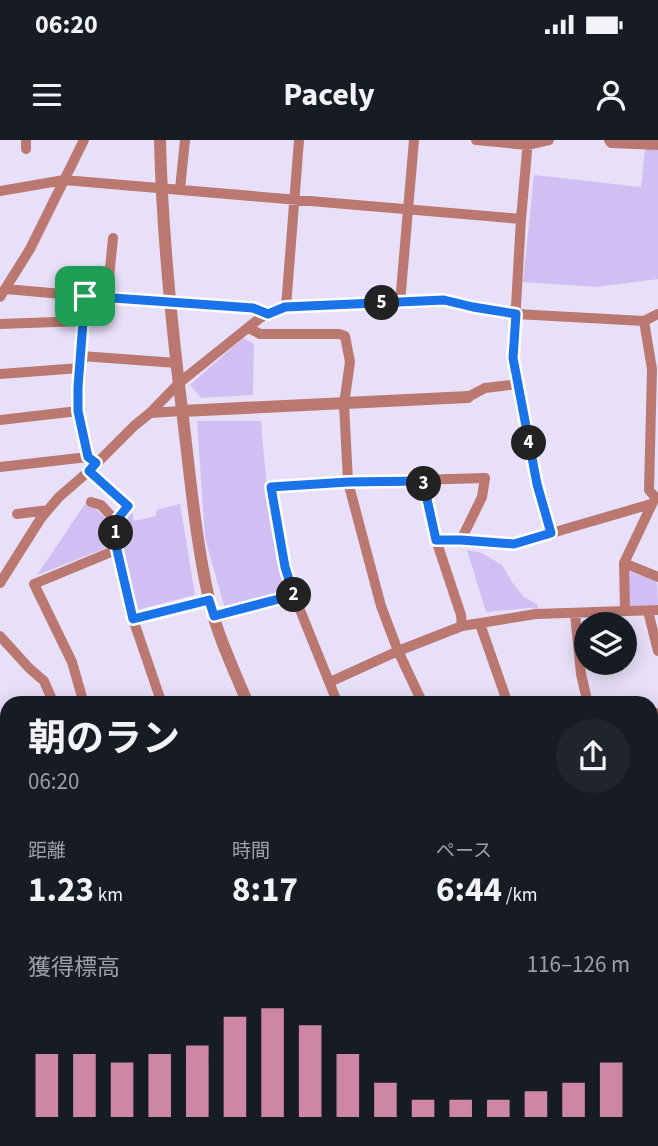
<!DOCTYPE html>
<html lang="ja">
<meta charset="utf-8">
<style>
:root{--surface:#171b24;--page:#20242c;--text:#f1f3f6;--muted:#9ea1a6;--accent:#cd87a5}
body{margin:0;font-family:"Source Sans 3","Noto Sans JP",sans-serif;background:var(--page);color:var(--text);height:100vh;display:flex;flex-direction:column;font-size:26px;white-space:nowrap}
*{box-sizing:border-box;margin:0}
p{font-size:23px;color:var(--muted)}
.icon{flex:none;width:38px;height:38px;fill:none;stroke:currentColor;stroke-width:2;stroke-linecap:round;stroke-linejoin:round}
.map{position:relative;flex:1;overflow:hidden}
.drawer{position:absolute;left:0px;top:556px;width:658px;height:450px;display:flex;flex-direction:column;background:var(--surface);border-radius:21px 21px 0 0;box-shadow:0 4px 18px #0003}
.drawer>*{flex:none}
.fabs{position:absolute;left:574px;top:472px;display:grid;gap:14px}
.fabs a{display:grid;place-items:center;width:63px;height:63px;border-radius:50%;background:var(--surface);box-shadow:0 4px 18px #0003;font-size:35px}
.pin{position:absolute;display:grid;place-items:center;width:60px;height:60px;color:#fff;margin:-30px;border-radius:14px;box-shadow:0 4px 10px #0006}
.km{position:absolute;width:35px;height:35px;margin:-18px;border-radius:50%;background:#222;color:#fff;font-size:19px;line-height:35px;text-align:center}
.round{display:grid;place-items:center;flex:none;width:74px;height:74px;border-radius:37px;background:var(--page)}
.summary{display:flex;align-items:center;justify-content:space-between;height:119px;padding:0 28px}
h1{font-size:38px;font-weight:700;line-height:52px}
.metrics{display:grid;grid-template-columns:repeat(3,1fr);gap:10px;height:119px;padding:7px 28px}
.metrics div{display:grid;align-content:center}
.metrics b{font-size:35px;font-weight:700}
.metrics small{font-size:19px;font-weight:400}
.metrics p{font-size:19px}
.chart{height:196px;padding:14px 28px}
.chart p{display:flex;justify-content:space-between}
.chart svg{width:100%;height:126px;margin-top:7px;stroke:var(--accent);stroke-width:6}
.status{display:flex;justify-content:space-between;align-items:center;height:49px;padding:0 35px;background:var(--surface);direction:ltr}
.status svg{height:19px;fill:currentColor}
header{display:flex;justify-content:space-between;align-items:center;height:91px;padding:0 28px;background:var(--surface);font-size:32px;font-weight:700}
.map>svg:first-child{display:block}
</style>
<div class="status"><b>06:20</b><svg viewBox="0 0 49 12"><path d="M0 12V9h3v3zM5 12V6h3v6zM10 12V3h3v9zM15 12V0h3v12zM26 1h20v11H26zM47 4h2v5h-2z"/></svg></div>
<header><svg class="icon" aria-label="menu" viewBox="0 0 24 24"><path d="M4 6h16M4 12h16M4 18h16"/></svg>Pacely<svg class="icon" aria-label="person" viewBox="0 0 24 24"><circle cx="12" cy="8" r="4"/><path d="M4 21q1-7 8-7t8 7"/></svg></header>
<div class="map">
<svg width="658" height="1006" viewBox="0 0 658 1006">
<rect width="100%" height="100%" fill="#e8e0f9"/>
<path fill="#d1bff4" d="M645 9H658V139L596 147 523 142 534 35 641 47Z
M243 198 254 204 253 255 201 258 190 245Z
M197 281H261L267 350 288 451 225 469 205 398Z
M87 361 111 383 112 406 37 435Z
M180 364 195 455 137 470 122 407V392L129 373 132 372 134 381 156 376V371L159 369Z
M467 410 482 413 502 425 512 442 524 457 538 465V469L530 468 486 472Z
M628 431 657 441 658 465 629 466Z"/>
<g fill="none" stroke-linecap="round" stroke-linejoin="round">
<path stroke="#51a9eb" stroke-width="16" d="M651 621 658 618
M0 1004 24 999"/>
<path stroke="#bb7870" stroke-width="10" d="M26 0V9
M476 0 527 5 549 0
M528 0 521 79 513 218 537 344 551 393
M609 0 611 3 658 5
M180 49 185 0
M0 51 64 40 521 79
M6 149 107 158 253 168 268 174
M85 156 78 271 88 317 96 323
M0 157 30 109 84 0
M107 158 113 98
M400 163 414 0
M286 167 299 0
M644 181 652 229 649 350 656 358
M0 184 83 181
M249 188 260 194H339L345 196 350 222 344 264 348 342 381 466 398 511 423 564
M81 216 177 223
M0 234 80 228
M468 257 485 248 518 244
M150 273 182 271
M0 280 78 271
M0 327 88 317
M89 331 127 366 116 381V410L133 479 162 564
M423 341 436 400 461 475 462 486
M91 362 101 365 116 381
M17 374 48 370
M436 400H461
M624 423 658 437
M0 443 41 378 59 357 89 331 134 286 150 273 179 243 260 178 286 167 444 160 473 167 516 174 644 181 658 174
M625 471 624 423 653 362
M648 471 658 511
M575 474 581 534 588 564
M214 476 294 455
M133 479 209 460
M480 484 508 564
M0 496 29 528 44 541 54 564
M330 542 398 511 462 486 536 474 658 470
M84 564 72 522 34 444 116 410
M338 564 294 455 285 427 271 347 348 342 485 338 482 357 461 400 514 404 651 364
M651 576 658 573
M0 634 7 641
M0 655 7 654
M651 711H653L658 730
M0 745 7 758
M0 823 7 822
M651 834 658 832
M144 999 146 1006
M218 999 220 1006
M351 999 354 1006
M582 999 585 1006
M280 1006 297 999
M376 1006 393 999"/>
<path stroke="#bb7870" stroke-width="12" d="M160 0C162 90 171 180 182 270 190 333 195 397 209 459 217 495 234 530 248 564
M182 271 468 257
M437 999 438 1006"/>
</g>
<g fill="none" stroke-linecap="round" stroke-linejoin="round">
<defs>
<path id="route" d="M85 156 253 168 268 174 285 167 444 160 473 167 516 174 513 218 537 344 551 393 514 404 461 400H436L423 341 348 342 271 347 285 427 294 455 214 476 209 460 133 479 117 410 116 381 128 366 89 331 96 323 88 317 78 271V247Z"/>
</defs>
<use href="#route" stroke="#fff" stroke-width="14"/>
<use href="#route" stroke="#1a73e8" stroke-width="9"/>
</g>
</svg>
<div class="fabs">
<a><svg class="icon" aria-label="layers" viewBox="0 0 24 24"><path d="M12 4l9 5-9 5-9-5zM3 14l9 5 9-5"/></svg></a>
</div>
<div class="pin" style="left:85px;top:156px;background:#1e9e55"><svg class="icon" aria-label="arrive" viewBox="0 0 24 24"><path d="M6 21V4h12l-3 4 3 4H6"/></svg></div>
<b class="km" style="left:116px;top:393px">1</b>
<b class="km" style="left:294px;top:455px">2</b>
<b class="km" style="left:424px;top:344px">3</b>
<b class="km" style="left:529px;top:303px">4</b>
<b class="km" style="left:382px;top:163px">5</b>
<section class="drawer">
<div class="summary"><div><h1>朝のラン</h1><p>06:20</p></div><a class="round"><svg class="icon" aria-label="share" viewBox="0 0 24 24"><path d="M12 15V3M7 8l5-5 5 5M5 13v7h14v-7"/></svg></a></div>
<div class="metrics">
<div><p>距離</p><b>1.23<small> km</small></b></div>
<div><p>時間</p><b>8:17</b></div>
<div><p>ペース</p><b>6:44<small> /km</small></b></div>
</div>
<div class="chart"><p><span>獲得標高</span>116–126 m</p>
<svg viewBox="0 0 160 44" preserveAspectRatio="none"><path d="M5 44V22M15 44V22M25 44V25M35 44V22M45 44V19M55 44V9M65 44V6M75 44V12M85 44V22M95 44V32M105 44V38M115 44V38M125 44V38M135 44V35M145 44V32M155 44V25"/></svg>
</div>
</section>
</div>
